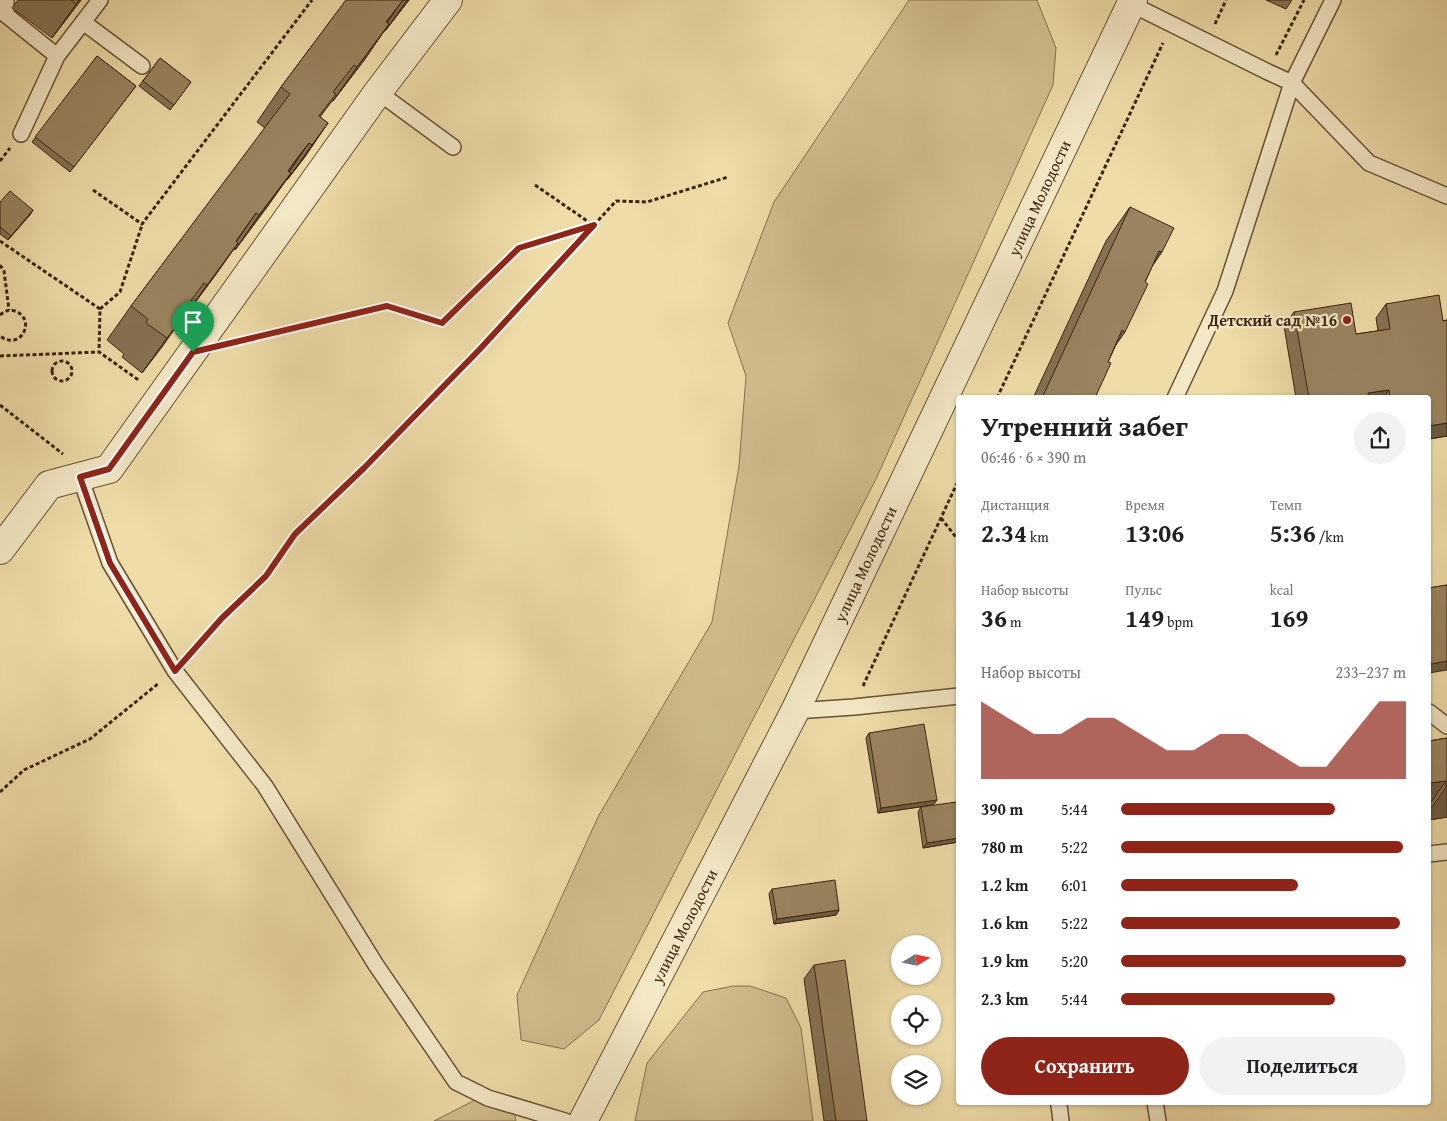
<!DOCTYPE html>
<html lang="ru">
<meta charset="utf-8">
<style>
:root{--surface:#fff;--page:#f2f2f2;--text:#202124;--muted:#757577;--accent:#8f2418}
body{margin:0;font-family:"Gentium Book Plus",serif;background:var(--page);color:var(--text);height:100vh;display:flex;flex-direction:column;font-size:19px;white-space:nowrap}
*{box-sizing:border-box;margin:0}
p{font-size:16px;color:var(--muted)}
.icon{flex:none;width:28px;height:28px;fill:none;stroke:currentColor;stroke-width:2;stroke-linecap:round;stroke-linejoin:round}
.map{position:relative;flex:1;overflow:hidden}
.drawer{position:absolute;left:956px;top:395px;width:475px;height:710px;display:flex;flex-direction:column;background:var(--surface);border-radius:5px;box-shadow:0 1px 4px #0004}
.drawer>*{flex:none}
.needle{width:32px;rotate:80deg}
.controls{position:absolute;left:891px;top:935px;display:grid;gap:10px}
.controls a{display:grid;place-items:center;width:50px;height:50px;border-radius:50%;background:var(--surface);box-shadow:0 1px 4px #0004;font-size:25px}
.pin{position:absolute;display:grid;place-items:center;width:42px;height:42px;color:#fff;margin:-51px -21px;border-radius:50% 50% 50% 0;rotate:-45deg;box-shadow:0 0 5px #0007}
.pin .icon{rotate:45deg}
.round{display:grid;place-items:center;flex:none;width:52px;height:52px;border-radius:26px;background:var(--page)}
.overview{display:flex;align-items:center;justify-content:space-between;height:85px;padding:0 25px}
h1{font-size:28px;font-weight:700;line-height:38px}
.stats{display:grid;grid-template-columns:repeat(3,1fr);gap:8px;height:85px;padding:5px 25px}
.stats div{display:grid;align-content:center}
.stats b{font-size:25px;font-weight:700}
.stats small{font-size:14px;font-weight:400}
.stats p{font-size:14px}
.chart{height:140px;padding:10px 25px}
.chart p{display:flex;justify-content:space-between}
.chart svg{width:100%;height:90px;margin-top:5px;fill:var(--accent);opacity:.7}
.button{display:flex;gap:10px;margin-top:auto;padding:10px 25px}
.button a{flex:1;height:58px;border-radius:30px;background:var(--accent);color:#fff;font-size:20px;font-weight:700;line-height:58px;text-align:center}
.button a+a{background:var(--page);color:var(--text)}
ul{padding:0 25px;list-style:none;font-size:16px}
li{display:grid;grid-template-columns:80px 60px 1fr;align-items:center;height:38px}
li i{height:12px;border-radius:6px;background:var(--accent)}
.map>svg:first-child{display:block}
</style>
<div class="map">
<svg width="1447" height="1121" viewBox="0 0 1447 1121">
<rect width="100%" height="100%" fill="#eedda9"/>
<filter id="stains"><feTurbulence type="fractalNoise" baseFrequency=".004" numOctaves="4"/><feColorMatrix values="0 0 0 0 .2 0 0 0 0 .09 0 0 0 0 .02 0 0 0 .5 -.17"/></filter>
<radialGradient id="worn" r=".72"><stop offset=".6" stop-color="#630" stop-opacity="0"/><stop offset="1" stop-color="#630" stop-opacity=".3"/></radialGradient>
<path fill="#d0be8f" stroke="#86714f" d="M909 0H1037L1056 48 1053 85 876 479 599 1020 564 1049 521 1040 517 995 598 817 712 622 739 466 746 376 728 323 774 202Z
M733 986H750L786 998 801 1028 813 1121H635L647 1063 703 992Z
M488 1098 512 1105 516 1121H434L475 1100Z"/>
<g fill="none" stroke-linecap="round" stroke-linejoin="round">
<defs>
<path id="service" d="M6 0V15L57 56 100 0
M1131 4 1268 72 1292 83 1369 163 1447 196
M83 22 142 66
M378 92 453 147
M21 134 57 56
M1175 398 1225 291 1292 83 1333 0
M80 477 110 563 175 671 265 786 376 965 456 1082 488 1098 565 1121
M795 711 854 707 959 696
M1429 712 1447 726
M1429 854 1447 852
M1155 1102 1158 1121
M1059 1105 1061 1121"/>
<path id="minor" d="M0 550 49 485 109 469 378 92 448 0"/>
<path id="tertiary" d="M583 1121 795 711 1133 0"/>
</defs>
<use href="#service" stroke="#685236" stroke-width="18"/>
<use href="#minor" stroke="#685236" stroke-width="30"/>
<use href="#tertiary" stroke="#685236" stroke-width="30"/>
<path stroke="#3c240f" stroke-width="3" stroke-dasharray="4 2.5" stroke-linecap="butt" d="M1215 24 1226 0
M1276 55 1304 0
M0 161 10 148
M535 185 593 225
M93 190 142 224 312 0
M0 241 100 309 99 352
M0 265 4 271 9 310
M100 309 120 292 142 225
M0 315C5 311 9 309 15 311 37 319 21 352 0 336
M233 342 387 306 442 323 519 247 593 225
M0 356 99 352 140 381
M52 371a10 10 0 1 1 20 0a10 10 0 1 1-20 0Z
M997 398 1163 43
M0 405 63 454
M941 518 959 541
M189 655 222 618 267 576 295 535 364 468 480 349 616 201 647 202 728 177
M863 686 959 479
M0 792 24 770 90 739 159 683"/>
<use href="#service" stroke="#f4e9c7" stroke-width="15"/>
<use href="#minor" stroke="#f4e9c7" stroke-width="28"/>
<use href="#tertiary" stroke="#f4e9c7" stroke-width="28"/>
</g>
<path fill="#847252" stroke="#3c240f" d="M18 0H81L52 38 12 8Z
M346 0H409L385 31H384L365 59 333 101H332L320 117 328 123 304 158 287 180V179L267 207 235 250 234 249 214 277 182 320 181 319 142 373 122 357 124 354 107 340 131 306 265 128 257 122 281 87Z
M1266 0H1292L1286 9Z
M97 56 136 86 70 172 32 142Z
M160 58 191 82 170 110 139 86Z
M0 202 33 210 8 240 0 234Z
M1130 207 1151 269 1108 362 1095 398H1033L1106 241Z
M1386 304 1443 321 1447 320V436L1429 439V398H1296L1284 326 1294 312 1356 334 1378 331 1376 318Z
M1447 585 1429 673V588Z
M869 733 937 800 933 805 878 813 866 738Z
M1447 738V817L1429 820V741Z
M921 807 959 819 958 842 923 848 918 812Z
M772 889 839 910 836 915 774 924 769 894Z
M814 965 867 1121H824L804 979Z"/>
<path fill="#6b5c42" stroke="#3c240f" d="M79 0H81L52 38Z
M403 0 383 29 386 22Z
M407 0H409L385 31Z
M389 24 365 59 333 101 357 67Z
M328 123 304 158 287 180 312 145Z
M309 143 285 178 288 171Z
M291 173 267 207 235 250 259 215Z
M33 210 30 215 8 240 11 236Z
M256 213 232 248 236 241Z
M238 243 214 277 182 320 207 285Z
M1159 251 1162 252 1138 287Z
M186 313 162 347 142 373 167 338Z
M1122 330 1125 332 1101 366Z
M1389 390 1383 398H1365L1368 393Z
M1447 423V436L1429 439V426Z
M1447 661V670L1429 673V667L1431 664Z
M1446 781 1429 805V783Z
M1447 786V817L1429 820V811Z
M937 800 933 805 878 813 881 808Z
M959 838 958 842 923 848 927 843Z
M839 910 836 915 774 924 777 919Z"/>
<path fill="#99845f" stroke="#3c240f" d="M71 0H79L76 4Z
M346 0H403L386 22 389 24 357 67 354 65 333 92 336 94 319 116 328 123 312 145 309 143 298 157 288 171 291 173 259 215 256 213 236 241 238 243 207 285 204 283 183 311 186 313 167 338 146 323 148 319 131 306 290 94 281 87Z
M97 56 136 86 74 167 35 137Z
M160 58 191 82 174 105 143 81Z
M10 191 33 210 11 236 0 227V202Z
M1130 207 1174 228 1162 252 1159 251 1152 267 1145 282 1148 284 1125 332 1122 330 1108 362 1111 363 1095 398H1042Z
M1439 295 1443 321 1447 320V423L1429 426V398H1390L1389 390 1368 393 1369 398H1309L1294 312 1351 303 1356 334 1390 329 1386 304Z
M1447 585V661L1431 664 1429 652V588Z
M924 724 937 800 881 808 869 733Z
M1447 738V786L1446 787V781L1429 783V741Z
M956 802 959 819V838L927 843 921 807Z
M835 880 839 910 777 919 772 889Z
M845 960 867 1121H836L814 965Z"/>
<g fill="none" stroke-linecap="round" stroke-linejoin="round">
<defs>
<path id="route" d="M594 225 480 349 364 468 295 534 266 576 222 618 175 671 110 563 80 477 109 469 193 352 387 306 442 323 519 248Z"/>
</defs>
<use href="#route" stroke="#fff" stroke-width="10"/>
<use href="#route" stroke="#8f2418" stroke-width="6"/>
</g>
<circle fill="#8f2418" stroke="#f4e9c7" stroke-width="2" cx="1347" cy="320" r="5"/>
<g text-anchor="middle" stroke-width="4.5" stroke-linejoin="round" paint-order="stroke">
<g font-size="16" fill="#3c240f" stroke="#f4e9c7">
<text transform="translate(1039 198) rotate(-65)" y="6">улица Молодости</text>
<text transform="translate(865 564) rotate(-65)" y="6">улица Молодости</text>
<text transform="translate(684 926) rotate(-63)" y="6">улица Молодости</text>
</g>
<g font-size="16" font-weight="bold" fill="#3c240f" stroke="#f4e9c7" text-anchor="end">
<text x="1337" y="326">Детский сад №16</text>
</g>
</g>
<rect width="100%" height="100%" filter="url(#stains)"/>
<rect width="100%" height="100%" fill="url(#worn)"/>
</svg>
<div class="controls">
<a><svg class="needle" viewBox="-14 -14 28 28"><path d="M0-13l5 13h-10z" fill="#e53935"/><path d="M0 13l5-13h-10z" fill="#757577"/></svg></a>
<a><svg class="icon" aria-label="locate" viewBox="0 0 24 24"><circle cx="12" cy="12" r="6"/><path d="M12 2v4M12 18v4M2 12h4M18 12h4"/></svg></a>
<a><svg class="icon" aria-label="layers" viewBox="0 0 24 24"><path d="M12 4l9 5-9 5-9-5zM3 14l9 5 9-5"/></svg></a>
</div>
<div class="pin" style="left:193px;top:352px;background:#1e9e55"><svg class="icon" aria-label="arrive" viewBox="0 0 24 24"><path d="M6 21V4h12l-3 4 3 4H6"/></svg></div>
<section class="drawer">
<div class="overview"><div><h1>Утренний забег</h1><p>06:46 · 6 × 390 m</p></div><a class="round"><svg class="icon" aria-label="share" viewBox="0 0 24 24"><path d="M12 15V3M7 8l5-5 5 5M5 13v7h14v-7"/></svg></a></div>
<div class="stats">
<div><p>Дистанция</p><b>2.34<small> km</small></b></div>
<div><p>Время</p><b>13:06</b></div>
<div><p>Темп</p><b>5:36<small> /km</small></b></div>
</div>
<div class="stats">
<div><p>Набор высоты</p><b>36<small> m</small></b></div>
<div><p>Пульс</p><b>149<small> bpm</small></b></div>
<div><p>kcal</p><b>169</b></div>
</div>
<div class="chart"><p><span>Набор высоты</span>233–237 m</p>
<svg viewBox="0 0 160 44" preserveAspectRatio="none"><path d="M0 44V6L10 14L20 22L30 22L40 14L50 14L60 22L70 30L80 30L90 22L100 22L110 30L120 38L130 38L140 22L150 6L160 6V44z"/></svg>
</div>
<ul>
<li><b>390 m</b>5:44<i style="width:75%"></i></li>
<li><b>780 m</b>5:22<i style="width:99%"></i></li>
<li><b>1.2 km</b>6:01<i style="width:62%"></i></li>
<li><b>1.6 km</b>5:22<i style="width:98%"></i></li>
<li><b>1.9 km</b>5:20<i style="width:100%"></i></li>
<li><b>2.3 km</b>5:44<i style="width:75%"></i></li>
</ul>
<div class="button"><a>Сохранить</a><a>Поделиться</a></div>
</section>
</div>
